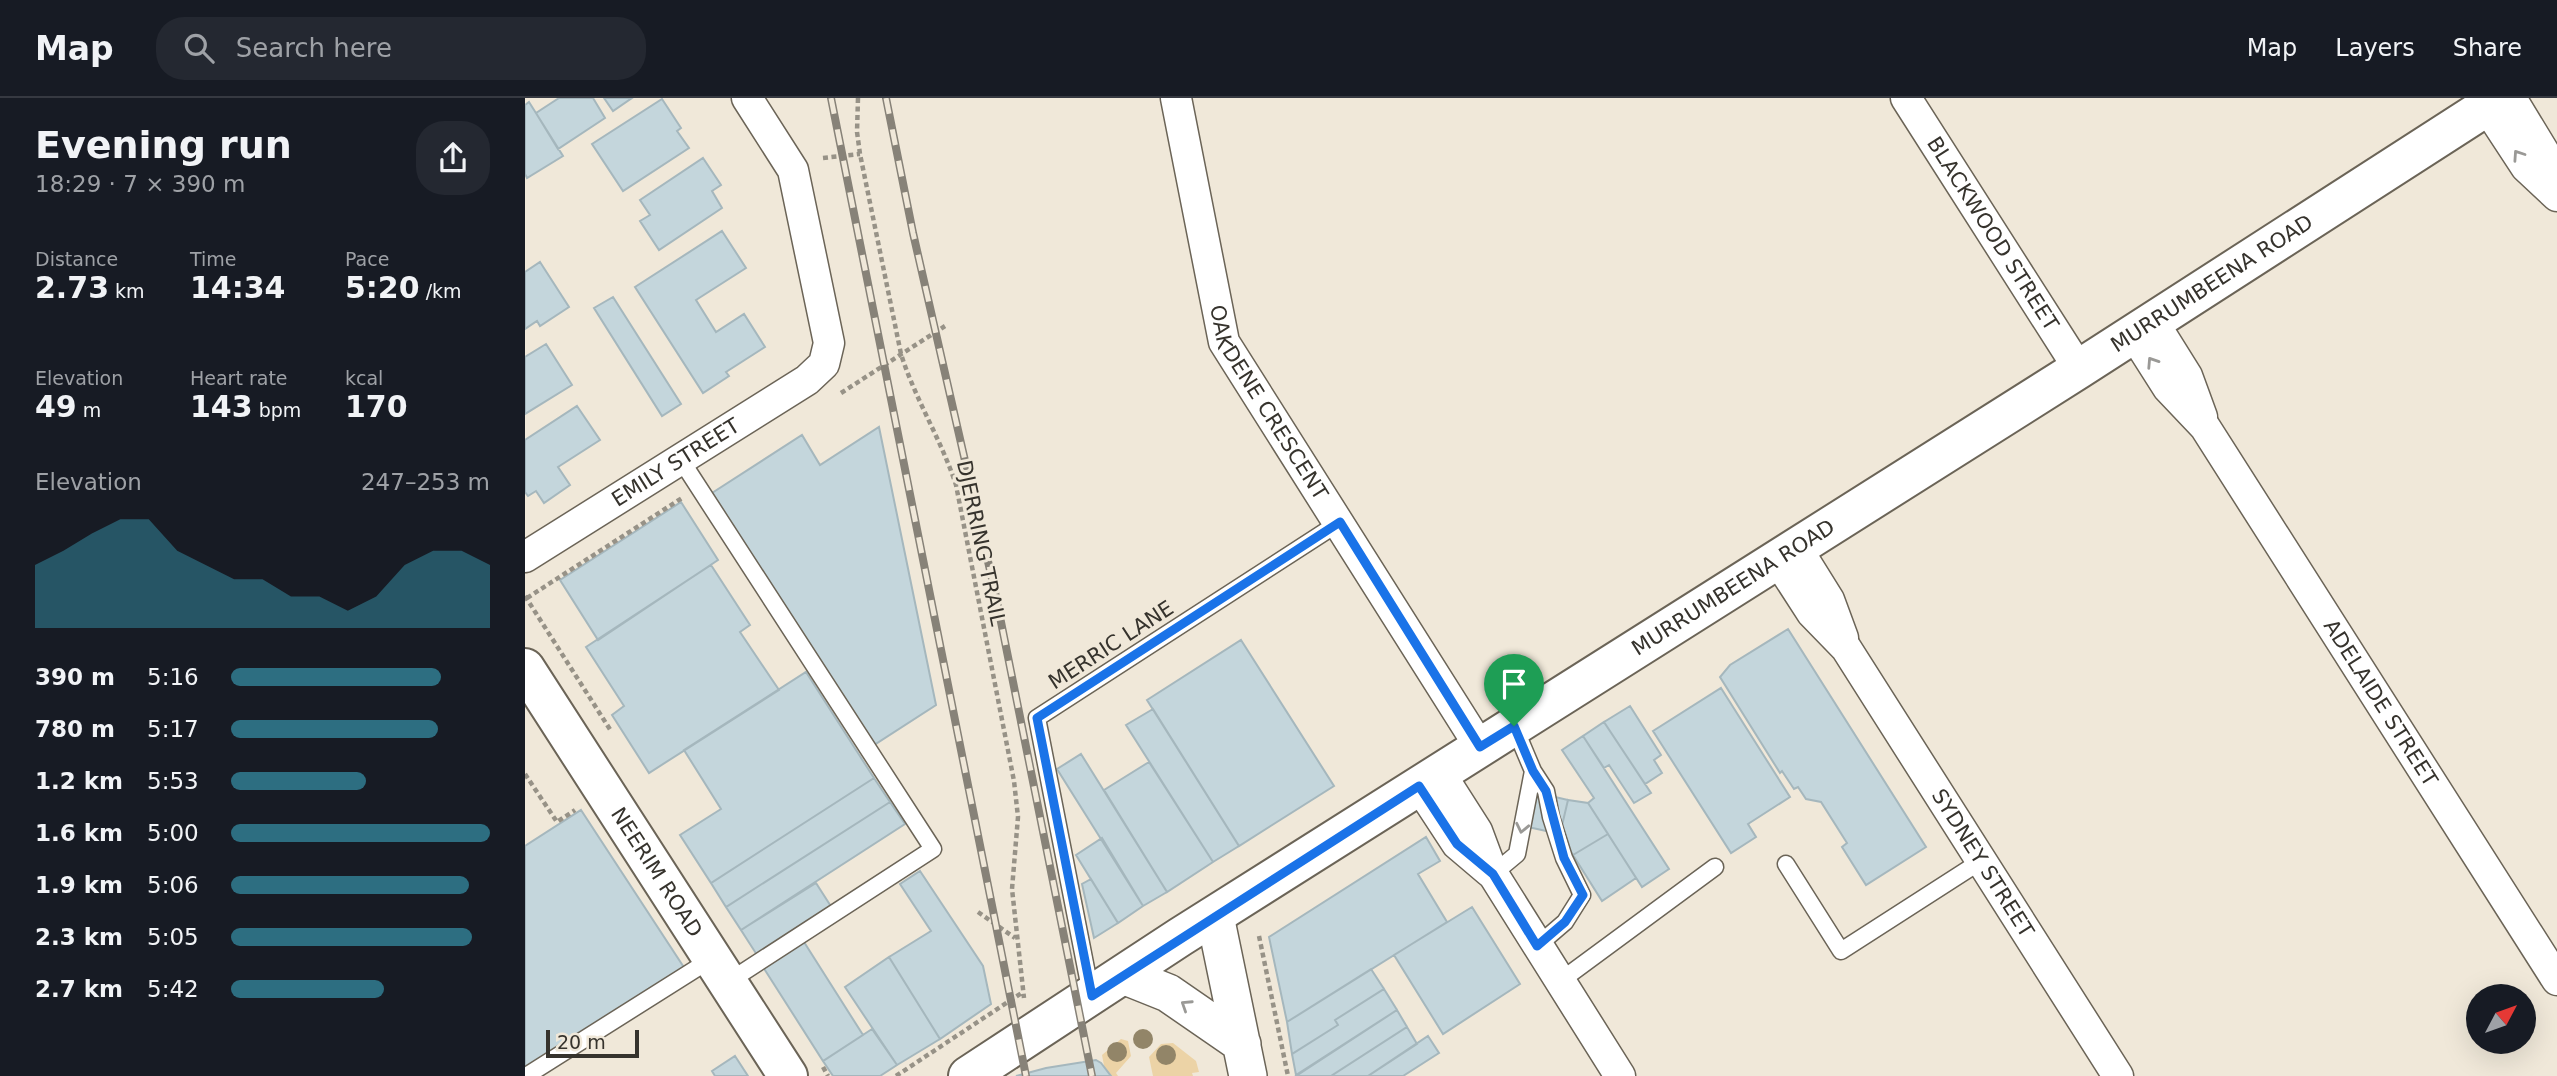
<!DOCTYPE html>
<meta charset="utf-8">
<style>
:root{--surface:#171b24;--page:#242831;--text:#f1f3f6;--muted:#9ea1a6;--line:#363941;--accent:#2d6e81}
body{margin:0;font-family:"DejaVu Sans",sans-serif;background:var(--page);color:var(--text);height:100vh;display:flex;flex-direction:column;font-size:26px;white-space:nowrap}
*{box-sizing:border-box;margin:0}
p{font-size:23px;color:var(--muted)}
.icon{flex:none;width:38px;height:38px;fill:none;stroke:currentColor;stroke-width:2;stroke-linecap:round;stroke-linejoin:round}
.map{position:relative;flex:1;overflow:hidden}
.drawer{display:flex;flex-direction:column;background:var(--surface);width:525px}
.drawer>*{flex:none}
.needle{width:46px;rotate:49deg}
.controls{position:absolute;left:1941px;top:886px;display:grid;gap:14px}
.controls a{display:grid;place-items:center;width:70px;height:70px;border-radius:50%;background:var(--surface);box-shadow:0 7px 28px #0002;font-size:35px}
.scale{position:absolute;left:21px;bottom:18px;width:93px;box-sizing:border-box;padding-left:7px;border:4px solid #36332d;border-top:0;font-size:19px;line-height:24px;white-space:nowrap;color:#36332d;-webkit-text-stroke:5px #f0e8d9;paint-order:stroke}
.pin{position:absolute;display:grid;place-items:center;width:60px;height:60px;color:#fff;margin:-72px -30px;border-radius:50% 50% 50% 0;rotate:-45deg;box-shadow:0 0 7px #0007}
.pin .icon{rotate:45deg}
.round{display:grid;place-items:center;flex:none;width:74px;height:74px;border-radius:28px;background:var(--page)}
.headline{display:flex;align-items:center;justify-content:space-between;height:119px;padding:0 35px}
h1{font-size:38px;font-weight:800;line-height:52px}
.figures{display:grid;grid-template-columns:repeat(3,1fr);gap:10px;height:119px;padding:7px 35px}
.figures div{display:grid;align-content:center}
.figures b{font-size:30px;font-weight:800}
.figures small{font-size:19px;font-weight:400}
.figures p{font-size:19px}
.chart{height:196px;padding:14px 35px}
.chart p{display:flex;justify-content:space-between}
.chart svg{width:100%;height:126px;margin-top:7px;fill:var(--accent);opacity:.7}
ul{padding:0 35px;list-style:none;font-size:23px}
li{display:grid;grid-template-columns:112px 84px 1fr;align-items:center;height:52px}
li i{height:18px;border-radius:9px;background:var(--accent)}
header{display:flex;align-items:center;gap:42px;box-sizing:border-box;height:98px;padding:0 35px;background:var(--surface);border-bottom:2px solid var(--line)}
header strong{font-size:33px}
nav{display:flex;gap:38px;margin-inline-start:auto;font-size:24px}
.search{width:490px;height:63px;background:var(--page);display:flex;align-items:center;gap:18px;box-sizing:border-box;padding:0 24px;border-radius:28px;color:var(--muted);font-size:26px}
main{display:flex;flex:1;min-height:0}
.map>svg:first-child{display:block}
</style>
<header>
<strong>Map</strong>
<div class="search"><svg class="icon" aria-label="search" viewBox="0 0 24 24"><circle cx="10" cy="10" r="6"/><path d="M15 15l6 6"/></svg>Search here</div>
<nav><a>Map</a><a>Layers</a><a>Share</a></nav>
</header>
<main>
<section class="drawer">
<div class="headline"><div><h1>Evening run</h1><p>18:29 · 7 × 390 m</p></div><a class="round"><svg class="icon" aria-label="share" viewBox="0 0 24 24"><path d="M12 15V3M7 8l5-5 5 5M5 13v7h14v-7"/></svg></a></div>
<div class="figures">
<div><p>Distance</p><b>2.73<small> km</small></b></div>
<div><p>Time</p><b>14:34</b></div>
<div><p>Pace</p><b>5:20<small> /km</small></b></div>
</div>
<div class="figures">
<div><p>Elevation</p><b>49<small> m</small></b></div>
<div><p>Heart rate</p><b>143<small> bpm</small></b></div>
<div><p>kcal</p><b>170</b></div>
</div>
<div class="chart"><p><span>Elevation</span>247–253 m</p>
<svg viewBox="0 0 160 44" preserveAspectRatio="none"><path d="M0 44V22L10 17L20 11L30 6L40 6L50 17L60 22L70 27L80 27L90 33L100 33L110 38L120 33L130 22L140 17L150 17L160 22V44z"/></svg>
</div>
<ul>
<li><b>390 m</b>5:16<i style="width:81%"></i></li>
<li><b>780 m</b>5:17<i style="width:80%"></i></li>
<li><b>1.2 km</b>5:53<i style="width:52%"></i></li>
<li><b>1.6 km</b>5:00<i style="width:100%"></i></li>
<li><b>1.9 km</b>5:06<i style="width:92%"></i></li>
<li><b>2.3 km</b>5:05<i style="width:93%"></i></li>
<li><b>2.7 km</b>5:42<i style="width:59%"></i></li>
</ul>
</section>
<div class="map">
<svg width="2032" height="978" viewBox="0 0 2032 978">
<rect width="100%" height="100%" fill="#f0e8d9"/>
<path fill="#ecd3a6" d="M596 941 603 943 606 958 591 975 593 978H581L577 957Z
M648 945 671 963 674 974 667 975 668 978H628L624 959 636 946Z"/>
<path fill="#c4d6dc" stroke="#a5b7bd" stroke-width="2" d="M34 0H68L80 20 33 51 11 15Z
M79 0H107L88 13Z
M137 1 156 30 152 33 164 50 98 93 67 46Z
M4 4 38 58 2 80 0 76V7Z
M178 60 196 87 187 93 197 110 134 152 115 123 125 117 115 102Z
M197 133 221 170 171 202 191 234 219 216 240 249 201 274 204 278 178 295 110 189Z
M15 164 44 209 15 228 12 223 0 231V174Z
M88 199 156 306 137 318 69 210Z
M21 246 47 287 0 316V259Z
M52 308 75 342 33 369 45 387 19 405 11 393 3 398 0 394V342Z
M354 329 411 607 349 647 187 395 277 337 295 367Z
M156 404 193 462 73 542 35 482Z
M186 467 225 527 215 534 254 592 124 675 87 617 99 608 61 549Z
M1263 531 1401 749 1341 787 1317 749 1322 745 1296 704 1281 701 1273 689 1269 691 1257 673 1255 675 1195 579 1205 567Z
M716 542 809 688 714 748 622 602Z
M281 574 349 680 186 785 155 737 196 711 159 652Z
M1196 590 1265 699 1223 726 1231 739 1206 755 1128 633Z
M1105 608 1136 657 1129 662 1137 675 1120 686 1079 624Z
M628 611 714 748 688 764 601 627Z
M1079 624 1126 695 1109 705 1084 667 1079 670 1058 638Z
M1058 638 1144 771 1117 789 1063 705 1069 700 1037 652Z
M556 656 642 794 618 808 532 671Z
M624 664 688 764 642 794 579 692Z
M349 680 365 704 201 809 186 785Z
M1013 695 1043 702 1035 736 1003 729Z
M1043 702 1063 705 1083 736 1048 757 1035 736Z
M365 704 380 726 216 832 201 809Z
M56 712 160 871 0 970V748Z
M1083 736 1111 780 1077 803 1048 757Z
M901 739 915 763 893 776 922 824 762 924 744 839Z
M577 740 618 808 593 825 551 757Z
M395 773 458 868 466 906 415 941 364 859 406 833 375 786Z
M566 781 593 825 569 840 557 786Z
M291 785 307 810 232 857 216 832Z
M947 809 995 886 918 936 869 857Z
M279 844 338 937 298 963 238 869Z
M364 859 415 941 372 967 320 889Z
M846 871 859 891 810 922 813 927 767 956 762 924Z
M859 891 872 912 771 977 767 956 813 927 810 922Z
M872 912 882 929 806 978H771Z
M882 929 892 946 843 978H806Z
M347 931 372 967 355 978H308L298 963Z
M903 938 914 955 878 978H843Z
M210 958 223 978H190L187 973Z
M571 962 576 965 586 978H491L521 970Z"/>
<g fill="none" stroke-linecap="round" stroke-linejoin="round">
<defs>
<path id="service" d="M156 362 408 751 203 884
M989 628 1008 673 1021 693 1026 719 1039 760 1057 797 1040 824 1012 848
M1261 766 1316 853 1456 763
M968 776 992 756 1008 673
M1034 884 1190 769
M566 896 512 620 815 424
M1 978 188 860"/>
<g id="minor">
<path id="s1" d="M651 0 699 244 955 649"/>
<path id="s2" d="M1381 0 1554 271"/>
<path d="M1986 0 2020 56 2032 93"/>
<path d="M1961 8 2001 69 2032 98"/>
<path d="M1627 222 1662 278 1677 319"/>
<path id="s3" d="M1608 235 1643 290 1680 329 2032 882"/>
<path d="M1271 449 1304 502 1318 540"/>
<path id="s4" d="M0 459 282 282 299 266 304 245 268 72 222 0"/>
<path id="s5" d="M1252 461 1287 515 1321 550 1593 978"/>
<path d="M915 675 952 733 968 776 1095 978"/>
<path d="M894 688 932 746 965 774"/>
</g>
<path id="tertiary" d="M690 818 723 978
M598 877 643 895 717 946"/>
<g id="secondary">
<path id="s6" d="M0 570 263 978"/>
<path id="s7" d="M443 978 655 839 1554 271 1975 0"/>
</g>
</defs>
<use href="#service" stroke="#6b6457" stroke-width="19"/>
<use href="#minor" stroke="#6b6457" stroke-width="33"/>
<use href="#tertiary" stroke="#6b6457" stroke-width="40"/>
<use href="#secondary" stroke="#6b6457" stroke-width="42"/>
<path stroke="#979287" stroke-width="4.5" stroke-dasharray="5 3.5" stroke-linecap="butt" d="M333 0 332 34 335 56 376 256C390 301 416 341 431 387L489 683 493 719 487 791 499 900
M298 60 335 56
M316 295 420 228
M0 498 86 633
M2 500 157 400
M0 676 32 724 50 712
M453 814 490 840
M734 838 763 978
M298 969 303 978
M371 978 498 894"/>
<use href="#service" stroke="#fff" stroke-width="16"/>
<use href="#minor" stroke="#fff" stroke-width="30"/>
<use href="#tertiary" stroke="#fff" stroke-width="37"/>
<use href="#secondary" stroke="#fff" stroke-width="38"/>
<defs>
<path id="rail" d="M306 0 501 978
M361 0 388 135 470 494 567 978"/>
</defs>
<use href="#rail" stroke="#878278" stroke-width="8"/>
<use href="#rail" stroke="#f0e8d9" stroke-width="5" stroke-dasharray="16" stroke-linecap="butt"/>
</g>
<g fill="#928568">
<circle cx="618" cy="941" r="10"/>
<circle cx="592" cy="954" r="10"/>
<circle cx="641" cy="957" r="10"/>
</g>
<defs><path id="oneway-chevron" d="M-2-3.5L2.5 0L-2 3.5" fill="none" stroke-width="1.6" stroke-linecap="round" stroke-linejoin="round" transform="scale(1.75)"/></defs>
<g stroke="#9a9996">
<use href="#oneway-chevron" transform="translate(1993 57) rotate(-124)"/>
<use href="#oneway-chevron" transform="translate(1627 264) rotate(-123)"/>
<use href="#oneway-chevron" transform="translate(997 730) rotate(102)"/>
<use href="#oneway-chevron" transform="translate(661 907) rotate(-147)"/>
</g>
<g fill="none" stroke-linecap="round" stroke-linejoin="round">
<defs>
<path id="route" d="M815 424 955 649 989 628 1008 673 1021 693 1039 760 1058 797 1040 824 1012 848 968 776 932 746 894 688 567 898 512 620Z"/>
</defs>
<use href="#route" stroke="#fff" stroke-width="14"/>
<use href="#route" stroke="#1a73e8" stroke-width="9"/>
</g>
<g text-anchor="middle" stroke-width="6" stroke-linejoin="round" paint-order="stroke">
<g font-size="21" fill="#36332d" stroke="#f0e8d9">
<text dy="7" stroke="none"><textPath href="#s2" startOffset="161">BLACKWOOD STREET</textPath></text>
<text dy="7" stroke="none"><textPath href="#s7" startOffset="1475">MURRUMBEENA ROAD</textPath></text>
<text dy="7" stroke="none"><textPath href="#s1" startOffset="322">OAKDENE CRESCENT</textPath></text>
<text dy="7" stroke="none"><textPath href="#s4" startOffset="178">EMILY STREET</textPath></text>
<text transform="translate(456 445) rotate(78)" y="7">DJERRING TRAIL</text>
<text dy="7" stroke="none"><textPath href="#s7" startOffset="908">MURRUMBEENA ROAD</textPath></text>
<text transform="translate(586 547) rotate(-33)" y="7">MERRIC LANE</text>
<text dy="7" stroke="none"><textPath href="#s3" startOffset="446">ADELAIDE STREET</textPath></text>
<text dy="7" stroke="none"><textPath href="#s5" startOffset="368">SYDNEY STREET</textPath></text>
<text dy="7" stroke="none"><textPath href="#s6" startOffset="243">NEERIM ROAD</textPath></text>
</g>
</g>
</svg>
<div class="controls">
<a><svg class="needle" viewBox="-14 -14 28 28"><path d="M0-13l5 13h-10z" fill="#e53935"/><path d="M0 13l5-13h-10z" fill="#9ea1a6"/></svg></a>
</div>
<div class="scale">20 m</div>
<div class="pin" style="left:989px;top:628px;background:#1e9e55"><svg class="icon" aria-label="arrive" viewBox="0 0 24 24"><path d="M6 21V4h12l-3 4 3 4H6"/></svg></div>
</div>
</main>
